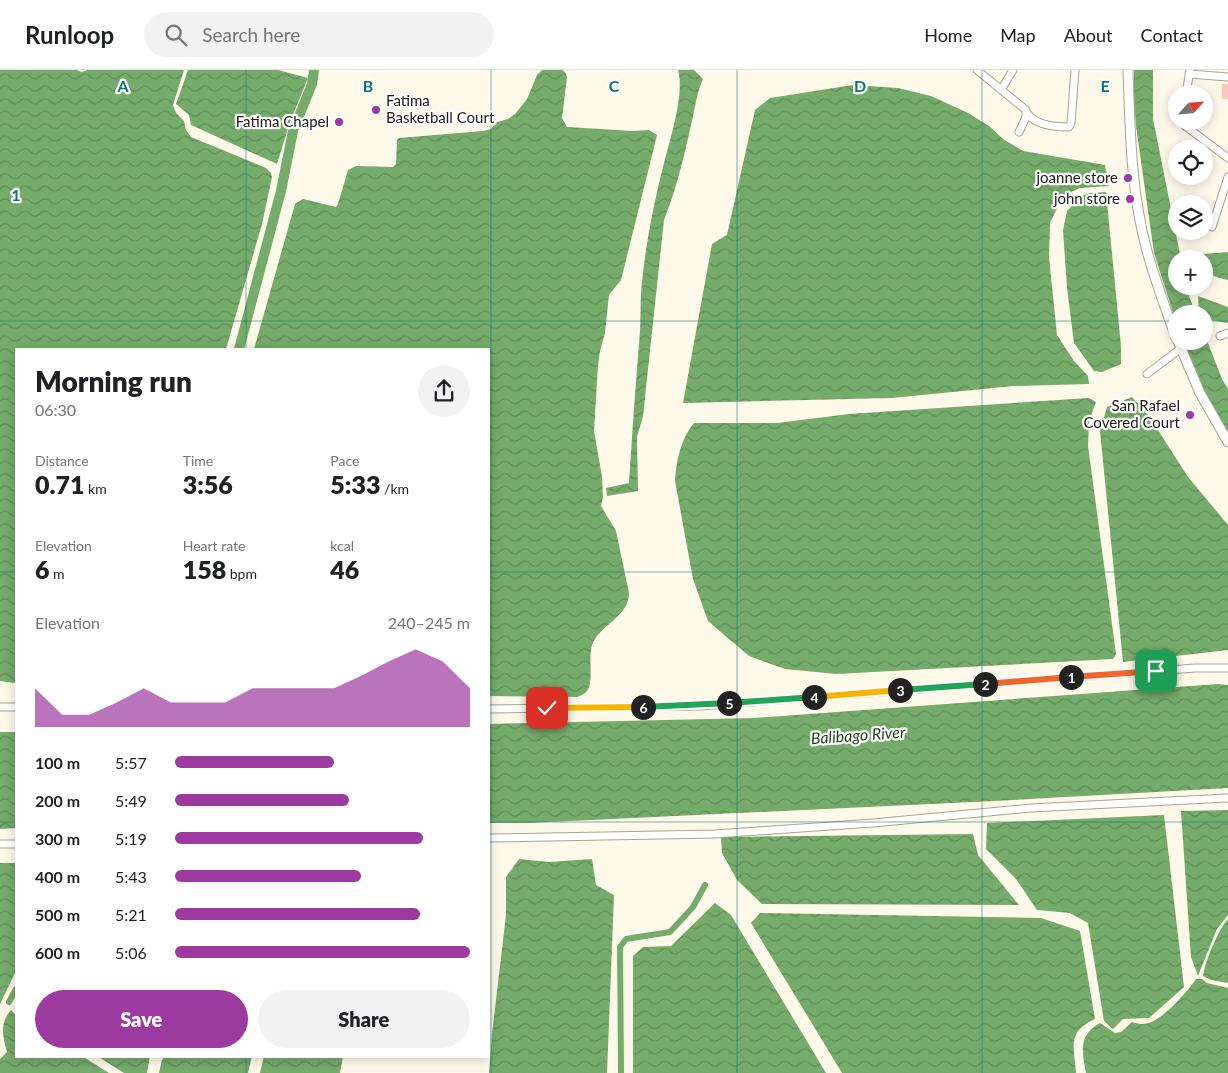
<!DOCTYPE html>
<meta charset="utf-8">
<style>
:root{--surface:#fff;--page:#f2f2f2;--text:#202124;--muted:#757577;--line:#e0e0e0;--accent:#9c3aa0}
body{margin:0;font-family:Lato,sans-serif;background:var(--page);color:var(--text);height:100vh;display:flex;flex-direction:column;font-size:19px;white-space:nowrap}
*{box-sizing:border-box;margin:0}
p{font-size:16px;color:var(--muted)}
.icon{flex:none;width:28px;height:28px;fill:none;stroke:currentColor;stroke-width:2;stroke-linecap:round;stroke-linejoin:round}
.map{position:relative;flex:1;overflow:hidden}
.drawer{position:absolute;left:15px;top:278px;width:475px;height:710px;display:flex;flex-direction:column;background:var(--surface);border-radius:0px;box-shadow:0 2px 12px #0003}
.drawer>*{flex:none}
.needle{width:32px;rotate:64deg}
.fabs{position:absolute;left:1168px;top:15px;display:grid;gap:10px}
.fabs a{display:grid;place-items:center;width:45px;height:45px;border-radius:50%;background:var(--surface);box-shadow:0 2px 12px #0003;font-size:25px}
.pin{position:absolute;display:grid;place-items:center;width:42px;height:42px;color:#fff;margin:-21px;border-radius:10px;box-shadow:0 2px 8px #0006}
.km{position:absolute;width:25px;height:25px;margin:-12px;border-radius:50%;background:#222;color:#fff;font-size:14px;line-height:25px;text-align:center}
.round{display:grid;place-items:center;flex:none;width:52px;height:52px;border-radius:26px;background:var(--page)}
.summary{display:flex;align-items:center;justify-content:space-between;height:85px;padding:0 20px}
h1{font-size:28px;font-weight:800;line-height:38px}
.figures{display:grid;grid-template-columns:repeat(3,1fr);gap:8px;height:85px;padding:5px 20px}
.figures div{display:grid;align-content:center}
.figures b{font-size:25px;font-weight:800}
.figures small{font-size:14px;font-weight:400}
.figures p{font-size:14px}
.chart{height:140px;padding:10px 20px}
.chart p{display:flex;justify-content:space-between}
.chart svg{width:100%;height:90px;margin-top:5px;fill:var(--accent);opacity:.7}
.button{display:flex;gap:10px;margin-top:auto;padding:10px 20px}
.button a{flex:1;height:58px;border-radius:30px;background:var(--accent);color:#fff;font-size:20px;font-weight:800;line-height:58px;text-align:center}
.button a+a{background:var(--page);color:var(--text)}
ul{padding:0 20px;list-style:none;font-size:16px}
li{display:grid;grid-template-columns:80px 60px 1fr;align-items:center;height:38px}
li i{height:12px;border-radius:6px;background:var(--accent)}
header{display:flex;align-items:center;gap:30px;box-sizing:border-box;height:70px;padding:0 25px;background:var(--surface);border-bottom:1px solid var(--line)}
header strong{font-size:24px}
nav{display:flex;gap:28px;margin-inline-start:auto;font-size:18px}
.search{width:350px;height:45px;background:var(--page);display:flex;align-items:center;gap:12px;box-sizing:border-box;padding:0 18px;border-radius:28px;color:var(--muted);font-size:19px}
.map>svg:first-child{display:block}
</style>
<header>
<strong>Runloop</strong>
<div class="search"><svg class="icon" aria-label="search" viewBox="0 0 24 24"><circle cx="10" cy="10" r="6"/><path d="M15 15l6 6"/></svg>Search here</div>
<nav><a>Home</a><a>Map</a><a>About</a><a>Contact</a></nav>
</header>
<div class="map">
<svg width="1228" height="1003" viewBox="0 0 1228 1003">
<defs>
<pattern id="water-waves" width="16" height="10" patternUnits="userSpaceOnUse" patternTransform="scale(1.25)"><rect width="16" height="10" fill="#75ac6b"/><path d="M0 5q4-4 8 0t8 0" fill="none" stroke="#5f8b57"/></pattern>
</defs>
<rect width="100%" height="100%" fill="#fef9e9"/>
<path fill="#fcc8b5" d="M1222 14H1228V29H1222Z"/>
<path fill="url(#water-waves)" d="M0 0H77L82 2 87 0H184L173 35 176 43 184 51 186 60 191 67 266 98 271 103 272 107 262 154 226 279H16V612L14 613 0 611Z
M188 0H278L308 8 290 52 277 94 191 55 189 45 176 34Z
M542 0H562L565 2 567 7 562 48 567 57 633 61 649 60 657 65 621 210 609 225 605 263 600 281 598 295 594 361 602 407 603 427 601 436 616 461 629 523C629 547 600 554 592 575 588 588 594 612 587 621 585 624 580 626 577 627L489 626V279H254L295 134 303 129 336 137 338 134 348 100 356 96 393 97 396 94 397 70 399 68 483 61 491 59 497 52 508 49 515 44 527 29 537 5Z
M678 0H694L703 9C696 24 695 40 691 55 684 87 676 120 664 150L643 346 637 367 638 421 607 426 606 418 629 413C632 362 636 312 640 261 641 245 640 228 642 212 646 172 654 132 664 93 670 70 685 22 678 0Z
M1134 0H1153V49L1181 189H1176V216H1185L1196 244H1176V252L1154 183 1136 56 1134 31Z
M853 15 898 18 931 26 968 43 989 56 1003 69 1023 81 1105 95 1109 116 1080 118 1069 123 1060 132 1050 153 1049 187 1057 265 1074 291 1088 306 1089 314 1013 316 892 328 683 333 712 174 727 165 755 40 770 28Z
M1106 122 1121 276V294L1102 302 1094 301 1074 273 1067 218 1063 160 1067 141 1081 126 1090 123Z
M1228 182V210C1211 206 1201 203 1203 184Z
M1198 226 1228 237V253L1204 249V244H1199Z
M1204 263 1222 309 1228 319V362L1196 308 1182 271H1204Z
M1132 327 1149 346 1188 407 1228 455V580L1123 592 1100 361 1107 337Z
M1089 328 1096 332 1089 351 1088 376 1116 584 1113 589 836 604 785 599 749 586 708 551 693 509 675 411C676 391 681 368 694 353H777L849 344Z
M1218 614 1228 615V718L994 731 528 753H489V654L754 648Z
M0 662H16V758L0 759Z
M1228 740V845L1217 859 1198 906 1191 887 1181 741Z
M1164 745 1184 917 1149 948 1123 949 1113 959 1104 951 1088 853 1070 843 1037 840 1016 809 986 779 987 753Z
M973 764 978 785 1019 835 762 834 737 810 722 783 721 767Z
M519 789 549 792 592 789 596 815 614 825 607 1003H489L492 964 506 845V807Z
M0 793H16V901L0 934Z
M715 833 731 845 826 1003H633V886L643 877 671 876Z
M760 843 1041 848 1080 861 1095 949C1067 962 1074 976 1076 1003H842L751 853Z
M1228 849V913L1211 910 1203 906C1205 892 1218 860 1228 849Z
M1196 909H1202L1207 913 1228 918V1003H1086C1082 982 1078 965 1100 953L1115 963 1121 962 1132 952C1137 954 1145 955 1151 952 1165 947 1188 921 1196 909Z
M11 940 16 945V986H82L109 1003H0V989L7 982C2 964 0 953 11 940Z
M97 986H150L147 1003H124Z
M165 986H252L248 1003H159L162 990Z
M264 986H343L340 1003H260Z"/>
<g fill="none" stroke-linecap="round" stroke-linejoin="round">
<path stroke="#75ac6b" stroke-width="6" d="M9 932 16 919
M621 1003 620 877 626 869 670 862 693 837 705 815"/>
<path stroke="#75ac6b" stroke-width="10" d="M239 279 281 121 293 61 312 14 314 0"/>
<defs>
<path id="minor" d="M977 0 1026 40V47L1019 62
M1189 4 1228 7
M1001 20 1013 0
M1186 24 1190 0
M1027 43C1035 55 1054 57 1069 57L1071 53 1075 0
M1182 51 1184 55 1228 88
M1212 157 1228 107
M1220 266 1228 263
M1147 304 1180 279
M0 637H16
M489 639 700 636 1195 598H1228
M489 768 715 764 873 753 1031 738 1228 728
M0 774H16"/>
<path id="major" d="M1128 0C1130 60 1131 123 1147 181 1155 210 1166 239 1176 268
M1178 271 1200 323 1228 372"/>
</defs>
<use href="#minor" stroke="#aaa391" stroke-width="9"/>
<use href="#major" stroke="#aaa391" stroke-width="11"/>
<use href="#minor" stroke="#fff" stroke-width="7"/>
<use href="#major" stroke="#fff" stroke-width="9"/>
</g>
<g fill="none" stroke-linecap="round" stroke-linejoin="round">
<defs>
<path id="split-1" d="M1071 607 1156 601"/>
<path id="split-2" d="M985 614 1071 607"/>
<path id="split-3" d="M900 620 985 614"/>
<path id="split-4" d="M814 627 900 620"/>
<path id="split-5" d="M729 633 814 627"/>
<path id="split-6" d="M643 637 729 633"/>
<path id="split-7" d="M547 638 643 637"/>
</defs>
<use href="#split-1" stroke="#fff" stroke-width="10"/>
<use href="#split-2" stroke="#fff" stroke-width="10"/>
<use href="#split-3" stroke="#fff" stroke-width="10"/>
<use href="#split-4" stroke="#fff" stroke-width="10"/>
<use href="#split-5" stroke="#fff" stroke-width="10"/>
<use href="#split-6" stroke="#fff" stroke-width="10"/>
<use href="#split-7" stroke="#fff" stroke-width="10"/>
<use href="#split-1" stroke="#f0652b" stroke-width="6"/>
<use href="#split-2" stroke="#f0652b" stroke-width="6"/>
<use href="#split-3" stroke="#22a559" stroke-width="6"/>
<use href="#split-4" stroke="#f5b400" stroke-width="6"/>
<use href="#split-5" stroke="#22a559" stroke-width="6"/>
<use href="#split-6" stroke="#22a559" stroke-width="6"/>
<use href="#split-7" stroke="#f5b400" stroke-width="6"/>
</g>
<path fill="none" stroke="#0f766e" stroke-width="1" stroke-opacity="0.55" d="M246 0V279M491 0V1003M737 0V1003M982 0V1003M0 251H1176M1204 251H1228M0 502H16M489 502H1228M0 752H16M489 752H1228M246 986V1003"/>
<g fill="#9c3aa0" stroke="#fff" stroke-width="2">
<circle cx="376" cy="40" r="5"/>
<circle cx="339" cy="52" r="5"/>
<circle cx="1128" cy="108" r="5"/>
<circle cx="1130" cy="129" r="5"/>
<circle cx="1190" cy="345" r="5"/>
</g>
<g text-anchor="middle" stroke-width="4.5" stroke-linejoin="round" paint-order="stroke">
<g font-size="15" fill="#1c1a13" stroke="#fff" text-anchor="end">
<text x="386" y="36" text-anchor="start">Fatima<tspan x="386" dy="17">Basketball Court</tspan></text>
<text x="329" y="57">Fatima Chapel</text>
<text x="1118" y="113">joanne store</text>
<text x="1120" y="134">john store</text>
<text x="1180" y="341">San Rafael<tspan x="1180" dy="17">Covered Court</tspan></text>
</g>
<g font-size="16" font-style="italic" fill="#193e12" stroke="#fff">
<text transform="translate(858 665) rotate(-4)" y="6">Balibago River</text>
</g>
</g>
<g font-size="16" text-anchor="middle" font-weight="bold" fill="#0f766e" stroke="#fff" stroke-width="4.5" stroke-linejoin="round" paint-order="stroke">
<text x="123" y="22">A</text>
<text x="368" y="22">B</text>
<text x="614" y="22">C</text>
<text x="860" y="22">D</text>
<text x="1105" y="22">E</text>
<text x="16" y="131">1</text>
</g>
</svg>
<div class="fabs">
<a><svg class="needle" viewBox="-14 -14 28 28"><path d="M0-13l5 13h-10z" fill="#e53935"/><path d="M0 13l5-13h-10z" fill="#757577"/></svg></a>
<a><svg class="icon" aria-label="locate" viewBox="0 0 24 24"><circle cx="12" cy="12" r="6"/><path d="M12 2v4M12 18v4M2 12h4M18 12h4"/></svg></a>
<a><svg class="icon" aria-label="layers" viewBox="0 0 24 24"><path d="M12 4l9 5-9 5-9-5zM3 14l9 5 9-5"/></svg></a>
<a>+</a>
<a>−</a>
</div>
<div class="pin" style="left:1156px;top:601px;background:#1e9e55"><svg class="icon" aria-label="arrive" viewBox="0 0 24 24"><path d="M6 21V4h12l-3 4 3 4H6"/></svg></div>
<div class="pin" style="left:547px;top:638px;background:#d93025"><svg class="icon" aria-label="check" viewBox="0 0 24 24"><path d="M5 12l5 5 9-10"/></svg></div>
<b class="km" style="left:1071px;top:607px">1</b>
<b class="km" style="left:985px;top:614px">2</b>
<b class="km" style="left:900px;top:620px">3</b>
<b class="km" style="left:814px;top:627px">4</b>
<b class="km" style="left:729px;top:633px">5</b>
<b class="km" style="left:643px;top:637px">6</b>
<section class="drawer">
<div class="summary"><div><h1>Morning run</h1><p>06:30</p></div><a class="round"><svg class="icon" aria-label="share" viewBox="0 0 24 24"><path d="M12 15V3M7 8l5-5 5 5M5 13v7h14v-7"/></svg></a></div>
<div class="figures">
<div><p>Distance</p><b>0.71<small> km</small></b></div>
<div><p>Time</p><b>3:56</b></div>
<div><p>Pace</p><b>5:33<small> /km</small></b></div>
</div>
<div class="figures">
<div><p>Elevation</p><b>6<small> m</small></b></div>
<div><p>Heart rate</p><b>158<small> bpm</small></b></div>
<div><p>kcal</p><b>46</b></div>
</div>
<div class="chart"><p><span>Elevation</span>240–245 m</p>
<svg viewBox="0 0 160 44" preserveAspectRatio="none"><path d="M0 44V25L10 38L20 38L30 32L40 25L50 32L60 32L70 32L80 25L90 25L100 25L110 25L120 19L130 12L140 6L150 12L160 25V44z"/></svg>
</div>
<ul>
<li><b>100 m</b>5:57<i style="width:54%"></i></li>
<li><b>200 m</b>5:49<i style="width:59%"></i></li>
<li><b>300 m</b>5:19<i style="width:84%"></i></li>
<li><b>400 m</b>5:43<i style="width:63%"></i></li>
<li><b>500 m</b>5:21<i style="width:83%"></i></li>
<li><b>600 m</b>5:06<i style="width:100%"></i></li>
</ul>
<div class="button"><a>Save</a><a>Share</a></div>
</section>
</div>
